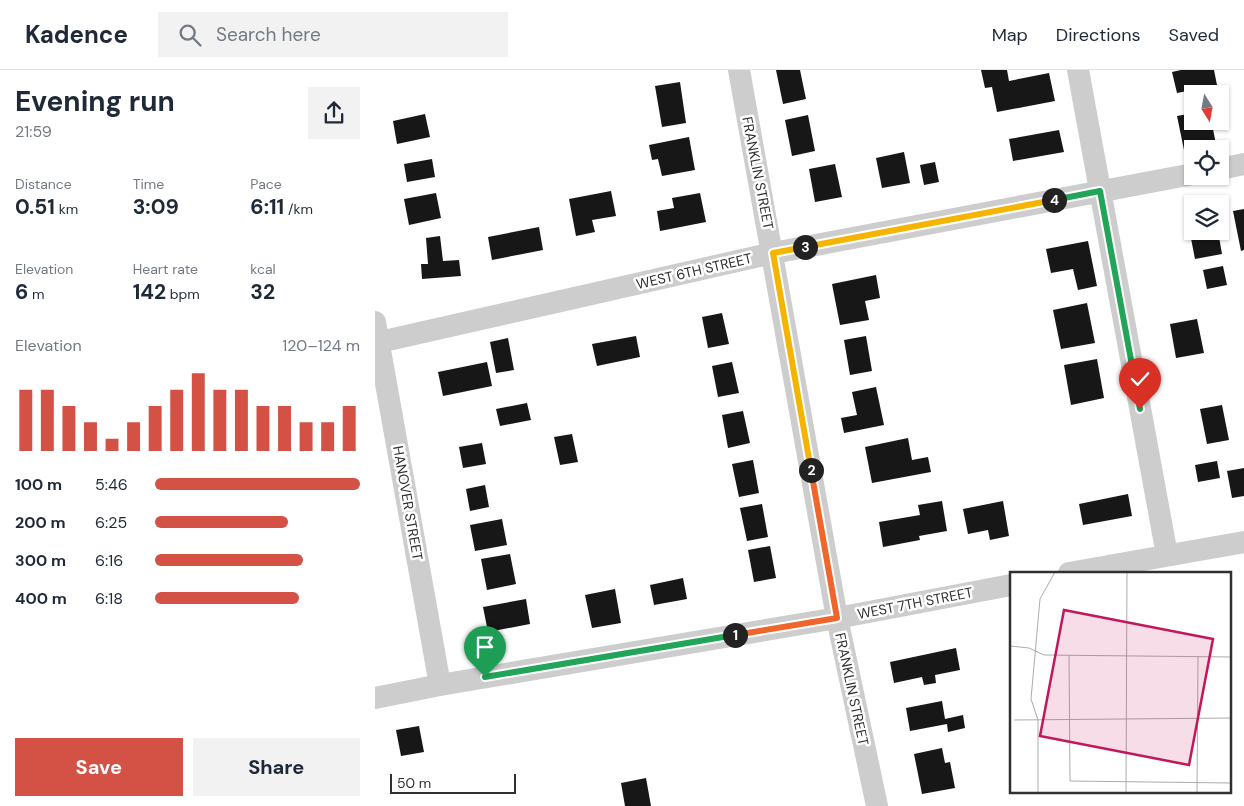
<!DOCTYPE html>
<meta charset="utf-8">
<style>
:root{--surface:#fff;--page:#f2f2f3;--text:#1f2937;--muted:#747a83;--line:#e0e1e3;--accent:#d45145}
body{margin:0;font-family:"DM Sans",sans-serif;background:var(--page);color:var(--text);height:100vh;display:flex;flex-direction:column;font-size:19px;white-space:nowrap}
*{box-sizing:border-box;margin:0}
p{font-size:16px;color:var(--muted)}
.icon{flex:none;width:28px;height:28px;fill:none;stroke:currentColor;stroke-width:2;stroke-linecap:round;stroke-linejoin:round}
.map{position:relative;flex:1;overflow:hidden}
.drawer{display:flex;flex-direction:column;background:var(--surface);width:375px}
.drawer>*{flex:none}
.needle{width:32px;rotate:169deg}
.buttons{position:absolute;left:809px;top:15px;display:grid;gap:10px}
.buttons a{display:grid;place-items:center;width:45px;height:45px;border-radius:0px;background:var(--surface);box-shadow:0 1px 4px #0004;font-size:25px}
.scale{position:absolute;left:15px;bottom:12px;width:126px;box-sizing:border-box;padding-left:5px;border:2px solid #303030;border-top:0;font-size:14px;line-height:18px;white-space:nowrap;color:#303030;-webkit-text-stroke:4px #fff;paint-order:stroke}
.pin{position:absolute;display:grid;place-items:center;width:42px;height:42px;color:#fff;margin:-51px -21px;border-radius:50% 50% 50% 0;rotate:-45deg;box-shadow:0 0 5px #0007}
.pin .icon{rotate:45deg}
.km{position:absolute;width:25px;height:25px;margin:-12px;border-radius:50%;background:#222;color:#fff;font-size:14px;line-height:25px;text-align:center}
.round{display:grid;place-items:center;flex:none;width:52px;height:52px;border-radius:0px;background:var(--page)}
.overview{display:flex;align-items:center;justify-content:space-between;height:85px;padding:0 15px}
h1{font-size:28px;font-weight:700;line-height:38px}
.metrics{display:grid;grid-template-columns:repeat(3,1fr);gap:8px;height:85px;padding:5px 15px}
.metrics div{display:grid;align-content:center}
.metrics b{font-size:21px;font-weight:700}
.metrics small{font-size:14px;font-weight:400}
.metrics p{font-size:14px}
.chart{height:140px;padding:10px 15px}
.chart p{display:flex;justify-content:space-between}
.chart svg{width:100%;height:90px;margin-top:5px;stroke:var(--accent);stroke-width:6}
.button{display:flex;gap:10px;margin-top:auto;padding:10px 15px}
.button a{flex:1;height:58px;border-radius:0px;background:var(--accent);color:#fff;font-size:20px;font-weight:700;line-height:58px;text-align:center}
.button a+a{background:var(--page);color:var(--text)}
ul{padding:0 15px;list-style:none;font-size:16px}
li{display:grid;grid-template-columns:80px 60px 1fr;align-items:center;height:38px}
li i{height:12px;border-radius:6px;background:var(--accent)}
header{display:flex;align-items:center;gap:30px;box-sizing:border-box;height:70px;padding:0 25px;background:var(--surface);border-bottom:1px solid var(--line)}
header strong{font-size:24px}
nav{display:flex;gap:28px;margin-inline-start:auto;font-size:18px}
.search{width:350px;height:45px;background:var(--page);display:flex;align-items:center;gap:12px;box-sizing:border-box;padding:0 18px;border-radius:0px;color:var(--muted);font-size:19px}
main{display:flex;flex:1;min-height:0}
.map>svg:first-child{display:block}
</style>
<header>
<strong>Kadence</strong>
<div class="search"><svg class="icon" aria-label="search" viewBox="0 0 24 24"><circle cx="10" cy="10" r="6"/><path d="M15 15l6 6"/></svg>Search here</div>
<nav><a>Map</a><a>Directions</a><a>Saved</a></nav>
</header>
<main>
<section class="drawer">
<div class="overview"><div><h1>Evening run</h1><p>21:59</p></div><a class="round"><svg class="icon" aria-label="share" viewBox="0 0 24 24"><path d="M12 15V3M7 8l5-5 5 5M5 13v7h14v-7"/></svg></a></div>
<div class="metrics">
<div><p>Distance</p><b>0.51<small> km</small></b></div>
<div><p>Time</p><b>3:09</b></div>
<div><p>Pace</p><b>6:11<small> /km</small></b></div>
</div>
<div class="metrics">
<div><p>Elevation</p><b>6<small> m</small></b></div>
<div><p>Heart rate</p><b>142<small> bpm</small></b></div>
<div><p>kcal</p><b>32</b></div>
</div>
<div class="chart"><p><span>Elevation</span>120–124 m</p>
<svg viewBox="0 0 160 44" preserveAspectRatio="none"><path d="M5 44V14M15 44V14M25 44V22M35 44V30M45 44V38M55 44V30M65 44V22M75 44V14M85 44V6M95 44V14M105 44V14M115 44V22M125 44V22M135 44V30M145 44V30M155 44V22"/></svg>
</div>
<ul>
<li><b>100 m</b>5:46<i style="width:100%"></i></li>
<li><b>200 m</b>6:25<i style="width:65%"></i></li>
<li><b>300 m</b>6:16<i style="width:72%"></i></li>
<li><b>400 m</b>6:18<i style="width:70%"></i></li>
</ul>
<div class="button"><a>Save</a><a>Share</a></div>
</section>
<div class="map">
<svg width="869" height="736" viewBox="0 0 869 736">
<rect width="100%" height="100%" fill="#fff"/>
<path fill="#171717" d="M401 0H425L431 29 408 34Z
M606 0H632L634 11 674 3 680 31 622 42 617 17 610 18Z
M806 0H839L842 15 802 23 797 2Z
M305 12 311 53 287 57 280 16Z
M845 38 850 57 838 59 841 74 809 80 802 46 818 43V51H845Z
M50 44 55 67 22 74 18 51Z
M433 45 440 81 417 86 410 50Z
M684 60 689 82 638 91 634 69Z
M314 67 320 100 287 106 283 89 277 90 274 75Z
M529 82 535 113 507 118 501 88Z
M57 89 60 107 32 112 29 94Z
M560 92 564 112 549 115 545 95Z
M460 94 467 127 440 132 434 99Z
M236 121 241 146 217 150 220 162 201 166 194 129Z
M61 123 66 148 34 155 29 129Z
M325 123 331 152 285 161 282 141 299 138 297 128Z
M869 139V180L866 181 858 141Z
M818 147V161H843L847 184 820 189 812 148Z
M164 157 168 180 117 190 113 167Z
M65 166 68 191 84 190 86 206 47 209 46 194H53L51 168Z
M713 171 722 216 703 220 698 199 676 203 671 179Z
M848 196 852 215 832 219 828 200Z
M501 205 505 228 490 231 494 250 465 255 457 214Z
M712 233 720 273 686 279 678 240Z
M347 243 354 274 333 278 327 247Z
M822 249 829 283 801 288 795 254Z
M261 266 265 287 222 296 217 274Z
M491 266 497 301 475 305 469 270Z
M133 268 139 300 121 303 115 272Z
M722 289 729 328 696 335 689 295Z
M112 292 117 316 68 326 63 302Z
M357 292 364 323 343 327 337 296Z
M501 317 509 355 469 363 466 348 482 345 477 322Z
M152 333 156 350 125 356 121 339Z
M847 335 854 370 832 374 825 339Z
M368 341 375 373 353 378 347 345Z
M197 364 203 392 185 395 179 367Z
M533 368 537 390 553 387 556 402 497 413 490 377Z
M107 373 111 394 88 398 84 377Z
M378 390 384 423 364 427 357 394Z
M842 391 845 408 823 412 820 395Z
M869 398V426L857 428 852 401Z
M110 415 114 437 95 441 91 419Z
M753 424 757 446 708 455 704 434Z
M567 431 572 461 544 466 545 470 508 477 504 452 545 445 543 435Z
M628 431 634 466 615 470 613 460 593 464 588 439Z
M387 434 393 467 372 471 365 438Z
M127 449 132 475 100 481 95 455Z
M395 476 401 508 379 512 373 480Z
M135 484 141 514 112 520 106 489Z
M308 508 312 529 279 535 275 515Z
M240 519 246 553 217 558 210 525Z
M151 529 155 554 113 562 108 537Z
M581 578 585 600 560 605 561 613 549 615 547 607 519 613 515 592Z
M567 631 570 649 588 645 590 658 573 662 572 654 535 661 531 638Z
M44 656 49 682 26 686 21 660Z
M567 678 570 693 575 692 580 718 547 724 539 684Z
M271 708 276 736H250L246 713Z"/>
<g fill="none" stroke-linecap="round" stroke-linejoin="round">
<path stroke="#cdcdcd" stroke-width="22" d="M364 0 462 548 502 736
M703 0 792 485
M845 99 869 94
M0 252 65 615
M0 273 398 183 818 104
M694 503 869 472
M0 628 65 615 462 548 636 515"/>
</g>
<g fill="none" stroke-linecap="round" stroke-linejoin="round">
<defs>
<path id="split-1" d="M110 607 360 565"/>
<path id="split-2" d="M360 565 462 548 436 400"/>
<path id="split-3" d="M430 177 398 183 436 400"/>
<path id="split-4" d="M430 177 679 130"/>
<path id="split-5" d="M679 130 725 121 765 339"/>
</defs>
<use href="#split-1" stroke="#fff" stroke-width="10"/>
<use href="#split-2" stroke="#fff" stroke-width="10"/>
<use href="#split-3" stroke="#fff" stroke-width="10"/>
<use href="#split-4" stroke="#fff" stroke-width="10"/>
<use href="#split-5" stroke="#fff" stroke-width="10"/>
<use href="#split-1" stroke="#22a559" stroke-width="6"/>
<use href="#split-2" stroke="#f0652b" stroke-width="6"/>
<use href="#split-3" stroke="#f5b400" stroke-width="6"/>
<use href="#split-4" stroke="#f5b400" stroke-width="6"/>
<use href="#split-5" stroke="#22a559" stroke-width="6"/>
</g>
<g text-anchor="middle" stroke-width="5" stroke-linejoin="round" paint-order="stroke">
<g font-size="14" fill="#303030" stroke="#fff">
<text transform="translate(383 103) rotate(79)" y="5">FRANKLIN STREET</text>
<text transform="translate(319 201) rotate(-13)" y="5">WEST 6TH STREET</text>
<text transform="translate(33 433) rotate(80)" y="5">HANOVER STREET</text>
<text transform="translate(540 533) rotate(-11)" y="5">WEST 7TH STREET</text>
<text transform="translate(477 619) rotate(78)" y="5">FRANKLIN STREET</text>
</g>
</g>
<g transform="translate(635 502)">
<rect width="221" height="221" fill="#fff"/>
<path fill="none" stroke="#acacac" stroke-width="1" d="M0 74 19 76 34 83 222 85M59 83 60 209 222 211M4 148 222 146M28 221V148L21 127 30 27 45 0M116 221 117 0M187 221 188 85"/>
<path fill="#c2185b" fill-opacity="0.15" stroke="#c2185b" stroke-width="2.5" d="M54 38 203 67 179 193 30 164Z"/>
<rect width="221" height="221" fill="none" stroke="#303030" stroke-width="2.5"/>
</g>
</svg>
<div class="buttons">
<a><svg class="needle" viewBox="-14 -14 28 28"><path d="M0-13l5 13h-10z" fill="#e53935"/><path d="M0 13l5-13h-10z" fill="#747a83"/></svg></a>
<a><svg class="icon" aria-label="locate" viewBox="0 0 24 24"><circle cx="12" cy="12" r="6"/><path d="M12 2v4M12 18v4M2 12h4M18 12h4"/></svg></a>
<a><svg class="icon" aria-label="layers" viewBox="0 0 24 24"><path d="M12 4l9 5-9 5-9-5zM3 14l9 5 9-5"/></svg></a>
</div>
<div class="scale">50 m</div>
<div class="pin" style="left:110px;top:607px;background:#1e9e55"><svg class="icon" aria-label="arrive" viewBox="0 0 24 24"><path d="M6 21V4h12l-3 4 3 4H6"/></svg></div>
<div class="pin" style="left:765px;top:339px;background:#d93025"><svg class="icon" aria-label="check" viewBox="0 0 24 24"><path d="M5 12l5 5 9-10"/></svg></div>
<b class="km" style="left:360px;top:565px">1</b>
<b class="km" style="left:436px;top:400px">2</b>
<b class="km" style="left:430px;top:177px">3</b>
<b class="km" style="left:679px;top:130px">4</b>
</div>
</main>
